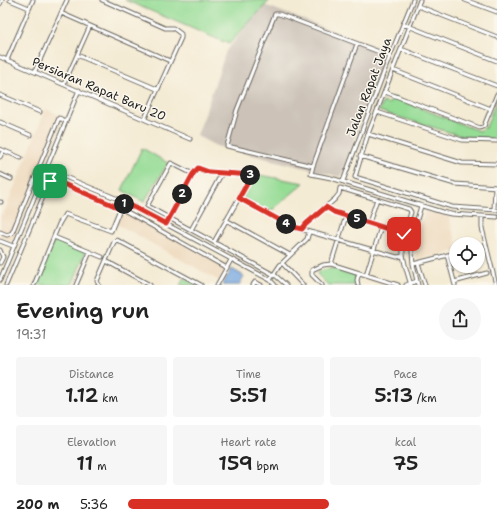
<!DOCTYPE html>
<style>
:root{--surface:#fff;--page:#f6f6f6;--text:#222;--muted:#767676;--accent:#d93025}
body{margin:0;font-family:"Shantell Sans",sans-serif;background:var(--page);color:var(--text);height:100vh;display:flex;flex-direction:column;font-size:15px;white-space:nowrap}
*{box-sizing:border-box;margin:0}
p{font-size:13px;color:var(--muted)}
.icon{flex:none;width:22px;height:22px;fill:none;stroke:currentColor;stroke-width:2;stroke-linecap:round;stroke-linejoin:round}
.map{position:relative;height:285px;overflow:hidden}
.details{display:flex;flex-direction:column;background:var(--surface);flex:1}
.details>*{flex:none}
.fabs{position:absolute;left:449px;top:237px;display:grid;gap:8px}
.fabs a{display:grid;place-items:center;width:36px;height:36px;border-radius:50%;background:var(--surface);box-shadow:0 1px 3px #0004;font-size:20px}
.pin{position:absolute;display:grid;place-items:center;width:34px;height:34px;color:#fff;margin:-17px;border-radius:8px;box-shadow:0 2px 6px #0006}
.km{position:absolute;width:20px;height:20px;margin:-10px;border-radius:50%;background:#222;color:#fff;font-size:11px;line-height:20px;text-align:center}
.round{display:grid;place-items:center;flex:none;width:42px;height:42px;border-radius:21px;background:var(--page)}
.headline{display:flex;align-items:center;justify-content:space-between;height:68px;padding:0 16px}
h1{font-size:22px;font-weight:600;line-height:30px}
.figures{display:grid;grid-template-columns:repeat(3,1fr);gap:6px;height:68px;padding:4px 16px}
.figures div{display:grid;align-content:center;border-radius:4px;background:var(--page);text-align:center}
.figures b{font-size:20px;font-weight:600}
.figures small{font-size:11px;font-weight:400}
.figures p{font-size:11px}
ul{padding:0 16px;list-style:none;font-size:13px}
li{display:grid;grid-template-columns:64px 48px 1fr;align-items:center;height:30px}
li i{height:10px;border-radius:5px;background:var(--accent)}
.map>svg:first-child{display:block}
</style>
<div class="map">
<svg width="497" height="285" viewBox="0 0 497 285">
<rect width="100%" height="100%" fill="#fbf7ec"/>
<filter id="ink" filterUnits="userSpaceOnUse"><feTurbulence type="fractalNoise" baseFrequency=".025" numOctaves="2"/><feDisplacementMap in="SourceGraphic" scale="8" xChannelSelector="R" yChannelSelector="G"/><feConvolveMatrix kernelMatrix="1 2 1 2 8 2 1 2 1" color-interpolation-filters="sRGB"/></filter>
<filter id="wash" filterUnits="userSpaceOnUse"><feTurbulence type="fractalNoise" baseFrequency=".012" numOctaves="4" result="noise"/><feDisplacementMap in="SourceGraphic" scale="16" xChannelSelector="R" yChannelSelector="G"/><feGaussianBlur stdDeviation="0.9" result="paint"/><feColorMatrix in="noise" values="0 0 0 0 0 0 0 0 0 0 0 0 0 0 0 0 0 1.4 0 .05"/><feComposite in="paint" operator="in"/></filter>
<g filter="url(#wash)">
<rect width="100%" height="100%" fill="#f4ebd4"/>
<path fill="#edd7ba" d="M46 109 65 117 13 238 9 240 0 236V214L3 215Z
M122 208 230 266 221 282 117 224Z
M425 211 449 217 457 244H456V251L416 260 415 239Z"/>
<path fill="#ccc2b8" d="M264 5 387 51 341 177 216 146 197 136 226 51Z"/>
<path fill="#95dc95" stroke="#587c58" d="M125 0H270L229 44Z
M392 97 479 131 486 127 497 99V139L465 137 379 111 383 102 389 104Z
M142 148 168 163 144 202 122 190Z
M254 174 304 183 270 212 242 197Z
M57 240 84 251 85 254 72 285H36L53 243Z
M333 268 354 274 356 285H328L317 274 319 271Z
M184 278 198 285H180Z"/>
<path fill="#75a6e0" stroke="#48617e" d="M232 269 244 276 239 285H222Z"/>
</g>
<g filter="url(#ink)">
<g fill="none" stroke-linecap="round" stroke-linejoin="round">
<defs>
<path id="minor" d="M10 0 29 8
M102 0 165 28H173L181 34V38L145 118
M420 0 368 134 355 177 452 207 497 210
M465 0 497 12
M0 4 2 0
M418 6 497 37
M61 13 170 61
M403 24 497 61
M357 44 313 166 227 146 237 110 275 14H279L390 56
M401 49 497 86
M77 55 157 89
M0 57 190 139
M7 60 33 0
M393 70 491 109
M35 71 67 0
M64 84 90 26
M385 92 480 128 484 126 497 94
M0 95 40 112
M377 112 462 140 497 141
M0 122 30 135
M368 134 462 163 497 164
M0 149 21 158
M360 156 455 184 497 187
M0 157 3 151
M313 166 311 174 331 178 442 212 451 214 497 217
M46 169 125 202 270 280 275 285
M0 174 11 179
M193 174 171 163 147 206 276 276 286 285
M343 181 390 56 413 0
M239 198 290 226 397 257 403 256
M0 202H1
M326 207 334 212 404 234
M494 210 495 187
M482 216V228L496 285
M226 220 290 255
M369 223 377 199
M166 224 193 174 198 168 209 172 252 175 214 242
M302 229 306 224 335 199 339 194 340 188 409 209 411 212C407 226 402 239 403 254 404 264 408 275 411 285
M191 230 222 173
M0 232 7 235 12 233 59 118 66 121
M54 237 102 257
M0 241 13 246
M0 250 3 257 0 263
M447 255 455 285
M106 261 150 285
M282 263 303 285
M418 263 425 285
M331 264 346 216
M413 264 456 253
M366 275 381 227
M0 280 79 90
M270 280 280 265 307 239 309 232
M454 282 487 273
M6 285 49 183 52 180 122 209 227 268
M34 285 59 224 65 214 111 231 120 209
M76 285 90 252
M99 285 97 281 114 242 117 240 201 285
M217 285 231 260
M253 285 255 282 261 285
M322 285 312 275V270L323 265 331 264 398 285
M358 285 357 280 359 273
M406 285 417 281
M418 285 413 264 411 240 421 206"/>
</defs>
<use href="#minor" stroke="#68645c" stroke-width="5"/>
<use href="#minor" stroke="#fff" stroke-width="3"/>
</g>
</g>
<g fill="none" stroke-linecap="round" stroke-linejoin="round" filter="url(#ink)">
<defs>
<path id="route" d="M50 181 54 180 122 209 124 202 166 224 193 174 198 168 209 172 252 175 239 198 290 226 302 229 306 224 326 207 334 212 404 234"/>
</defs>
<use href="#route" stroke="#fff" stroke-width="8"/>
<use href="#route" stroke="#d93025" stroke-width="5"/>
</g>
<g text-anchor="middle" stroke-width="3" stroke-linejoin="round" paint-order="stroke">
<g font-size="12" fill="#1c1c1c" stroke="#fbf7ec">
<text transform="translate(369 87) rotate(-69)" y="4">Jalan Rapat Jaya</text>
<text transform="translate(99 89) rotate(23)" y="4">Persiaran Rapat Baru 20</text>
</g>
</g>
</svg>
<div class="fabs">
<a><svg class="icon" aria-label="locate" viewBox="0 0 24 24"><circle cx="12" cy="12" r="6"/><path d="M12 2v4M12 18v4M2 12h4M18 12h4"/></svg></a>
</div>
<div class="pin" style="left:50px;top:181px;background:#1e9e55"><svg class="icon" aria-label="arrive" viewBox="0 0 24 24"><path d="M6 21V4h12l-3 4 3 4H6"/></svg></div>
<div class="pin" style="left:404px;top:234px;background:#d93025"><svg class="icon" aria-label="check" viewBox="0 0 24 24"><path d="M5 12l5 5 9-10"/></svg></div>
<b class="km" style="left:124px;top:204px">1</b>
<b class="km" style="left:182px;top:194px">2</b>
<b class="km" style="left:250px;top:175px">3</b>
<b class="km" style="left:286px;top:224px">4</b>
<b class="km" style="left:357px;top:219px">5</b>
</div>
<section class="details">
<div class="headline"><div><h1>Evening run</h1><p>19:31</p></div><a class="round"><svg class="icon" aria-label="share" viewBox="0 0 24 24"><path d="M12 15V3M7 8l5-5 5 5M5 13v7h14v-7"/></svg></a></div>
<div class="figures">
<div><p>Distance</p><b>1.12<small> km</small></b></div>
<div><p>Time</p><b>5:51</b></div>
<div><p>Pace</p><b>5:13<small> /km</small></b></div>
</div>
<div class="figures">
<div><p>Elevation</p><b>11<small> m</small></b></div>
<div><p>Heart rate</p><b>159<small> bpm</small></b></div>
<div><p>kcal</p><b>75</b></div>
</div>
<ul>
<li><b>200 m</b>5:36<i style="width:57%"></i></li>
</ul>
</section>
